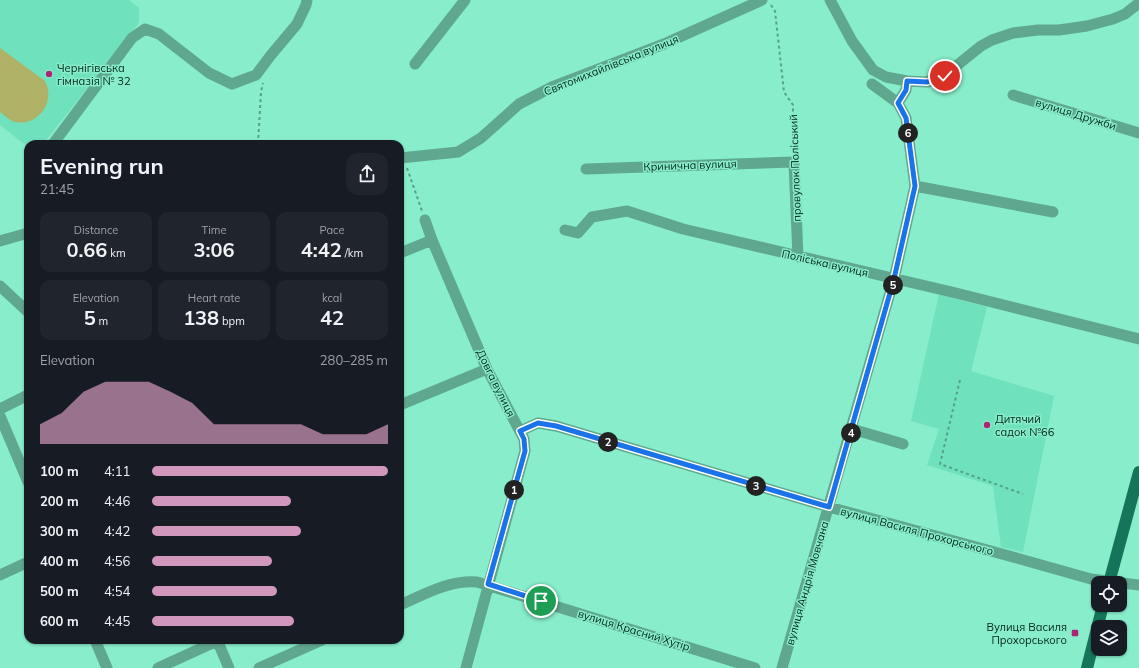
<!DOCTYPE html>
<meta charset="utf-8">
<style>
:root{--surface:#171b24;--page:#20242c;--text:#f1f3f6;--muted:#9ea1a6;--accent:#d197bc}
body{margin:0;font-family:Mulish,sans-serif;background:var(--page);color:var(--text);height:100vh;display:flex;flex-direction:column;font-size:15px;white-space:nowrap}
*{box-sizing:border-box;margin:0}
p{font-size:13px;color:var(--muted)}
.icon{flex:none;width:22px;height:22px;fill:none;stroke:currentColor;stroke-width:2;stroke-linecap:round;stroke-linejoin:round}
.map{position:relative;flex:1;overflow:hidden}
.side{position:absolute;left:24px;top:140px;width:380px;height:504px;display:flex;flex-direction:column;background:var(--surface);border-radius:12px;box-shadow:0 1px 3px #0004}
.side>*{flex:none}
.tools{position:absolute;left:1091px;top:576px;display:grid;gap:8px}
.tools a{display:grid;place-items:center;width:36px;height:36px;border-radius:8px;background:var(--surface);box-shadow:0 1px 3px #0004;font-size:20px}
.pin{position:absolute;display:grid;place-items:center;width:34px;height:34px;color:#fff;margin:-17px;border:2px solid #fff;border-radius:50%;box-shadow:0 1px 4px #0007}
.km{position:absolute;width:20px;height:20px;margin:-10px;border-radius:50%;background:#222;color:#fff;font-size:11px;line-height:20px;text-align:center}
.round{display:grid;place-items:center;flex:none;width:42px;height:42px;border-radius:12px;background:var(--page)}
.overview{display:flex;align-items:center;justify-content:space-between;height:68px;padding:0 16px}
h1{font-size:22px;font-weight:700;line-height:30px}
.figures{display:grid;grid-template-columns:repeat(3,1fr);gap:6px;height:68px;padding:4px 16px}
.figures div{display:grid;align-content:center;border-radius:10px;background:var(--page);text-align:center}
.figures b{font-size:20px;font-weight:700}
.figures small{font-size:11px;font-weight:400}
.figures p{font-size:11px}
.chart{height:112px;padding:8px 16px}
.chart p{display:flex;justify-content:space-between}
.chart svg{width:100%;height:72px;margin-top:4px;fill:var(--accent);opacity:.7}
ul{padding:0 16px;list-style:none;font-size:13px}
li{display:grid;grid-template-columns:64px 48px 1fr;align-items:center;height:30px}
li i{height:10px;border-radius:5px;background:var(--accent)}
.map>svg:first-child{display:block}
</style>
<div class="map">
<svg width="1139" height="668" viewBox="0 0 1139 668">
<rect width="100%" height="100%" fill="#87edca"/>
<path fill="#6fe1bc" d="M0 0H129L139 8V23L43 144H28V147L0 125Z
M939 294 987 307 971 371 1054 396 1023 552 1001 547 993 486 927 465 939 429 911 421Z"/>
<path fill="#afb167" d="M0 48 45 81C46 84 48 87 48 90 51 109 34 126 15 122 10 121 4 115 0 112Z"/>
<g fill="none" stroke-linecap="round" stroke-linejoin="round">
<path stroke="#56a288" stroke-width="2" stroke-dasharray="3 3" stroke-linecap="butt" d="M771 5 775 11 784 92 793 105V152
M258 144 261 92 263 83
M407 168 422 211
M960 380 940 464 1023 494"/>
<path stroke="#5fa88f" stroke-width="11" d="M830 0 852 41 873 70 886 77 907 81 927 82 945 75 981 46 992 40 1013 33 1038 30H1059L1087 26 1113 19 1125 14 1139 3
M415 64 465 0
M872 84 898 103
M1013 95 1139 133
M53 144 132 38 145 29 159 34 209 73 232 84 256 75 271 55 297 24 306 5 307 0
M400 158 458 152 481 138 519 104 552 87 664 44 762 0
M586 169 794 162 798 257
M915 186 1053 212
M425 220 432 240 487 369 524 439 525 451 466 668
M565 230 578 233 592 217 627 211 683 229 956 293 1139 339
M0 241 28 233
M400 253 432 240
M0 286 28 312
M400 405 487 369
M0 409 28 395
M0 416 28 482
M852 429 903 444
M520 431 538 423 556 426 829 507 1013 557 1091 579 1139 585
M0 575 28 562
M400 605C425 594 449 580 477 582L755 668
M95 640 107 668
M217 640 229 668
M158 668 217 641
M259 668 322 640
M782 668 894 279 915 186 906 118 898 103 906 90 907 81"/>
<path stroke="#15755b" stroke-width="12" d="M1109 583 1139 472
M1087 668 1103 605"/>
</g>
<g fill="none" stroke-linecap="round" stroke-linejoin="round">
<defs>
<path id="route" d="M541 601 488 584 525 451 524 439 520 431 538 423 556 426 829 507 894 279 915 186 906 118 898 103 906 90 907 81 927 82 945 76"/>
</defs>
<use href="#route" stroke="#fff" stroke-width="8"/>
<use href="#route" stroke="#1a73e8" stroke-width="5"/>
</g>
<g fill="#a92774" stroke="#87edca" stroke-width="1.5">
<circle cx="49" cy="74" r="4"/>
<circle cx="987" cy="425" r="4"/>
<rect x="1071" y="629" width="8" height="8" rx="2"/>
</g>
<g text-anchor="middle" stroke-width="3" stroke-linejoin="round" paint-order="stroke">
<g font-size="11" fill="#03241a" stroke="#87edca">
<text transform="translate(611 65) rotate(-22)" y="4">Святомихайлівська вулиця</text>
<text transform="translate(1076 114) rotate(17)" y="4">вулиця Дружби</text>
<text transform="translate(690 165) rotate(-2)" y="4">Кринична вулиця</text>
<text transform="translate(795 168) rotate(-92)" y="4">провулок Поліський</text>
<text transform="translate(825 263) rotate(13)" y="4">Поліська вулиця</text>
<text transform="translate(496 383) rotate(64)" y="4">Довга вулиця</text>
<text transform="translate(917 531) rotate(15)" y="4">вулиця Василя Прохорського</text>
<text transform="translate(807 583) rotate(-74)" y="4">вулиця Андрія Мовчана</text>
<text transform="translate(634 630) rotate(17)" y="4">вулиця Красний Хутір</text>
</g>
<g font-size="11" fill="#03241a" stroke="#87edca" text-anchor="start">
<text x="57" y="72">Чернігівська<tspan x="57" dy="13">гімназія № 32</tspan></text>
<text x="995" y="423">Дитячий<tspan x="995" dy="13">садок №66</tspan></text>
<text x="1067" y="631" text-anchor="end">Вулиця Василя<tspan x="1067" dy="13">Прохорського</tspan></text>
</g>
</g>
</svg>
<div class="tools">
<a><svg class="icon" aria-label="locate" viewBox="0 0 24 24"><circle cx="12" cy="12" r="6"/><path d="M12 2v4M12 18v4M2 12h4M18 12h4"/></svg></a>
<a><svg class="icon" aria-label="layers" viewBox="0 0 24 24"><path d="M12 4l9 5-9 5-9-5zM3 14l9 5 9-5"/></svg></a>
</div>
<div class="pin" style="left:541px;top:601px;background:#1e9e55"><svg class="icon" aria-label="arrive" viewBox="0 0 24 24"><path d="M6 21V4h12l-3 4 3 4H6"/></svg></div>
<div class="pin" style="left:945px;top:76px;background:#d93025"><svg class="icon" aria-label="check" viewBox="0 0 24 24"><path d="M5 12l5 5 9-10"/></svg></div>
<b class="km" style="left:514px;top:490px">1</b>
<b class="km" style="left:608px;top:442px">2</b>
<b class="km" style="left:756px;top:486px">3</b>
<b class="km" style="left:851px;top:433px">4</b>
<b class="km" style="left:893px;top:285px">5</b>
<b class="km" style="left:908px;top:133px">6</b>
<section class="side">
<div class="overview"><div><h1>Evening run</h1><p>21:45</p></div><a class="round"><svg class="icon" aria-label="share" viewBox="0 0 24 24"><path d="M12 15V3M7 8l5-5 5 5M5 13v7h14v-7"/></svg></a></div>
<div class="figures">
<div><p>Distance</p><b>0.66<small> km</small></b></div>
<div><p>Time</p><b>3:06</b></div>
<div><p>Pace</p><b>4:42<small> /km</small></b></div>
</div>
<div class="figures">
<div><p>Elevation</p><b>5<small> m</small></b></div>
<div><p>Heart rate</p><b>138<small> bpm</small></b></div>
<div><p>kcal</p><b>42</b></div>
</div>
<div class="chart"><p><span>Elevation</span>280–285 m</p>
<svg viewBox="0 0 160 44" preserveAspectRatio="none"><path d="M0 44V32L10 25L20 12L30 6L40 6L50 6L60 12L70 19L80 32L90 32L100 32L110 32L120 32L130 38L140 38L150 38L160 32V44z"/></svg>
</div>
<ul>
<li><b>100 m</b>4:11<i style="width:100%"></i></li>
<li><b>200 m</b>4:46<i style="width:59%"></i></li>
<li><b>300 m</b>4:42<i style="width:63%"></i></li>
<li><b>400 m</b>4:56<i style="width:51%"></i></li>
<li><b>500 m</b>4:54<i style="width:53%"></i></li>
<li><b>600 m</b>4:45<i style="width:60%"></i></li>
</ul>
</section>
</div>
